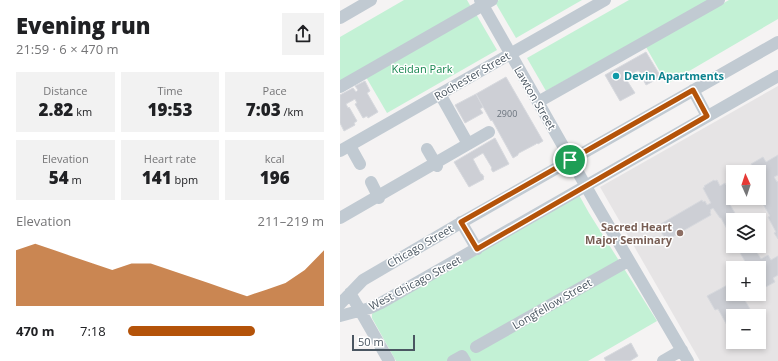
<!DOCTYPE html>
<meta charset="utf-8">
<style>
:root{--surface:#fff;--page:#f2f2f2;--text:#202124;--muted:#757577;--accent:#b45309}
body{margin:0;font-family:"Open Sans",sans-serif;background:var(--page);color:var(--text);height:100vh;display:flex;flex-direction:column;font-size:15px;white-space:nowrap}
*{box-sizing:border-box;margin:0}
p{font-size:13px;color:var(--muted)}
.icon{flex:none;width:22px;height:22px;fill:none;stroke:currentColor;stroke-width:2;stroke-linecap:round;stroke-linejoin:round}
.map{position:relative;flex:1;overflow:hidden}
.details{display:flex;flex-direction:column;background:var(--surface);width:340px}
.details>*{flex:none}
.needle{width:26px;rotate:357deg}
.controls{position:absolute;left:386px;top:165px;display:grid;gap:8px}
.controls a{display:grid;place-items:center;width:40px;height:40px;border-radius:0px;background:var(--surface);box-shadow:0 2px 6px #0003;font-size:20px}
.scale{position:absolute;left:12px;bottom:10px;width:63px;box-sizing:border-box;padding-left:4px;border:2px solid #4a5661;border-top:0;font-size:11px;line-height:14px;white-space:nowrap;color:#4a5661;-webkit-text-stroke:3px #fff;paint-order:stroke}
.pin{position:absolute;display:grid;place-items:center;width:34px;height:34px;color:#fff;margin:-17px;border:2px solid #fff;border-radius:50%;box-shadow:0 1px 4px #0007}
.round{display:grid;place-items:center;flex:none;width:42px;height:42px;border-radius:0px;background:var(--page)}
.headline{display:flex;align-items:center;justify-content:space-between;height:68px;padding:0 16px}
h1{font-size:22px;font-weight:800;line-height:30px}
.figures{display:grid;grid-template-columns:repeat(3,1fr);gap:6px;height:68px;padding:4px 16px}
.figures div{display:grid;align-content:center;border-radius:0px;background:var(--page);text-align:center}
.figures b{font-size:17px;font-weight:800}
.figures small{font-size:11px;font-weight:400}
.figures p{font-size:11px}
.chart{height:112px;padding:8px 16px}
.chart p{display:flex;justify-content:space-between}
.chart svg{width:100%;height:72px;margin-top:4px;fill:var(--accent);opacity:.7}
ul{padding:0 16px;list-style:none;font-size:13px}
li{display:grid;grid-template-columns:64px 48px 1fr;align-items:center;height:30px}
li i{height:10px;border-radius:5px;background:var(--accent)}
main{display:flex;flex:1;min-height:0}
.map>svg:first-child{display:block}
</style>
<main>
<section class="details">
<div class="headline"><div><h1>Evening run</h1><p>21:59 · 6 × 470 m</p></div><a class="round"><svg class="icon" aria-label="share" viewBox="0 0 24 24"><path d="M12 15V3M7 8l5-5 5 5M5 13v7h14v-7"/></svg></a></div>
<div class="figures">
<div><p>Distance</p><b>2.82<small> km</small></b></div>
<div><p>Time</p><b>19:53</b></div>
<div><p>Pace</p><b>7:03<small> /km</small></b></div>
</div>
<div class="figures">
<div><p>Elevation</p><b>54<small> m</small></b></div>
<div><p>Heart rate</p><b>141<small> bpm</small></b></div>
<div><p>kcal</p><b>196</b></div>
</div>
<div class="chart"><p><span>Elevation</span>211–219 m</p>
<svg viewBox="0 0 160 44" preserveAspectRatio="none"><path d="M0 44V10L10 6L20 10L30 14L40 18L50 22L60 18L70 18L80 22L90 26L100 30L110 34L120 38L130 34L140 30L150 22L160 10V44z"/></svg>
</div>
<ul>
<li><b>470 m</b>7:18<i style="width:65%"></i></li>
</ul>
</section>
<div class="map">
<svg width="438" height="361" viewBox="0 0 438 361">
<rect width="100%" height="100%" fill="#f5f3f3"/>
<path fill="#e6e4e5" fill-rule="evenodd" d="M438 86V361H360L260 187ZM393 172H419V198H393ZM393 220H419V246H393ZM393 268H419V294H393ZM393 316H419V342H393Z"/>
<path fill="#c3f1d5" d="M64 0H127L131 7 0 82V37Z
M159 0H242L176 38 155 2Z
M289 0H369L206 91 187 58Z
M389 0H438V19L327 84 306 47Z
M136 14 157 50 47 113 26 77Z
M239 195 249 213 317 321 248 361H56L32 318V314L34 312Z"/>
<path fill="#cdcfd5" stroke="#d7d9de" d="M306 52 321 77 306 85 299 71H297L286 77V79L295 93 280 101 265 75Z
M166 77 203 141 198 144 197 143 196 144 179 153 178 154V155L173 158 152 120 151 121 136 94Z
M25 81 30 91 27 93 38 112 28 118 27 116 23 118 15 104 17 103 15 99 6 104 8 108 9 107 17 121 14 123 15 125 4 131 0 123V95L13 88 16 92 18 90 15 86Z
M136 94 143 107 140 109 143 113 125 123 115 105Z
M155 138 169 164 153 172 151 169 152 168 143 153 133 159 141 174H142L144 177 143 178 144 179 129 187 114 162Z
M438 155V175L434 177 437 182 438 181V239L434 233 436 232 428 217 430 216 420 199 417 201 415 198H419V172H410L414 170 411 164 423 157 426 162Z
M374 180 375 181 377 180 380 186 385 183 386 185 393 181V198H399L389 203 399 220H393V240L381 218H380L373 208 370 210 371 211 370 212 371 215 327 240 326 238H325L318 227 320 226 319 225 362 200 363 202 365 201 367 205 371 203 363 188 365 187 364 186Z
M396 246H413L421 259 428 255 431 260 438 256V275L433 278 435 282 420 290 419 288V268H409Z
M393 282V294H408L403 297 414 316H393V336L378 309 375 310 367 296Z
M396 342H411L401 348Z
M291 343 298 356 290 361H266L264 358Z"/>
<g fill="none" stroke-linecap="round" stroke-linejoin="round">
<path stroke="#c1cad2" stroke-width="12" d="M140 0 256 204 348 361
M0 18 31 0
M0 87 152 0
M353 90 367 116
M100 94 128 144
M198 102 379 0
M10 146 20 164
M87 149 97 166
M0 151 265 0
M31 182 39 198
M0 218 149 132
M121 222 137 249
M10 293 49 361
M0 304 23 280 117 225 438 42
M0 316 30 308 41 303 438 76
M136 347 288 261
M113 361 122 356 125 361
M323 361 342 350"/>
</g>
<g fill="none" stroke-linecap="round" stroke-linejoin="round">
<defs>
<path id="route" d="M353 90 367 116 137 249 121 222Z"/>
</defs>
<use href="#route" stroke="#fff" stroke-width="8"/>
<use href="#route" stroke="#b45309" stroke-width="5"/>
</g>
<circle fill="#0f9aa8" stroke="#fff" stroke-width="1.5" cx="276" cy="76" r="4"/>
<circle fill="#8d6e63" stroke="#fff" stroke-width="1.5" cx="340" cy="233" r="4"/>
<g text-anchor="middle" stroke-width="3" stroke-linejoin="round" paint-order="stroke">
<g font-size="9" fill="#6b747e">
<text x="167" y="117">2900</text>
</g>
<g font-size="11" fill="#17864f" stroke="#fff">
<text x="82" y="73">Keidan Park</text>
</g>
<g font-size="11" fill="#4a5661" stroke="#fff">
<text transform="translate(132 76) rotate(-30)" y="4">Rochester Street</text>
<text transform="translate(195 98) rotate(60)" y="4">Lawton Street</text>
<text transform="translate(80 246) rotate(-30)" y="4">Chicago Street</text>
<text transform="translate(75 283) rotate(-28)" y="4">West Chicago Street</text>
<text transform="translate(212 304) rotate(-30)" y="4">Longfellow Street</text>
</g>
<g font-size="11" font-weight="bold" fill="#0d838f" stroke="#fff" text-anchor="start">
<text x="284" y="80">Devin Apartments</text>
</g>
<g font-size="11" font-weight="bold" fill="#785e54" stroke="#fff" text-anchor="end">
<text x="332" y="231">Sacred Heart<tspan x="332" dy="13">Major Seminary</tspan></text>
</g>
</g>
</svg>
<div class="controls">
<a><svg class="needle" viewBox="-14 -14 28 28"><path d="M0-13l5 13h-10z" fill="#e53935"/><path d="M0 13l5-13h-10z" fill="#757577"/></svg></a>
<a><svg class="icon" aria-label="layers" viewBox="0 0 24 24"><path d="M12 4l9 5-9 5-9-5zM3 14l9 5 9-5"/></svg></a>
<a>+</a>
<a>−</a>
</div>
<div class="scale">50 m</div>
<div class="pin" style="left:230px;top:160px;background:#1e9e55"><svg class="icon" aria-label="arrive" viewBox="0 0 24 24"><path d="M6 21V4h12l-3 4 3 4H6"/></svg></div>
</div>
</main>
